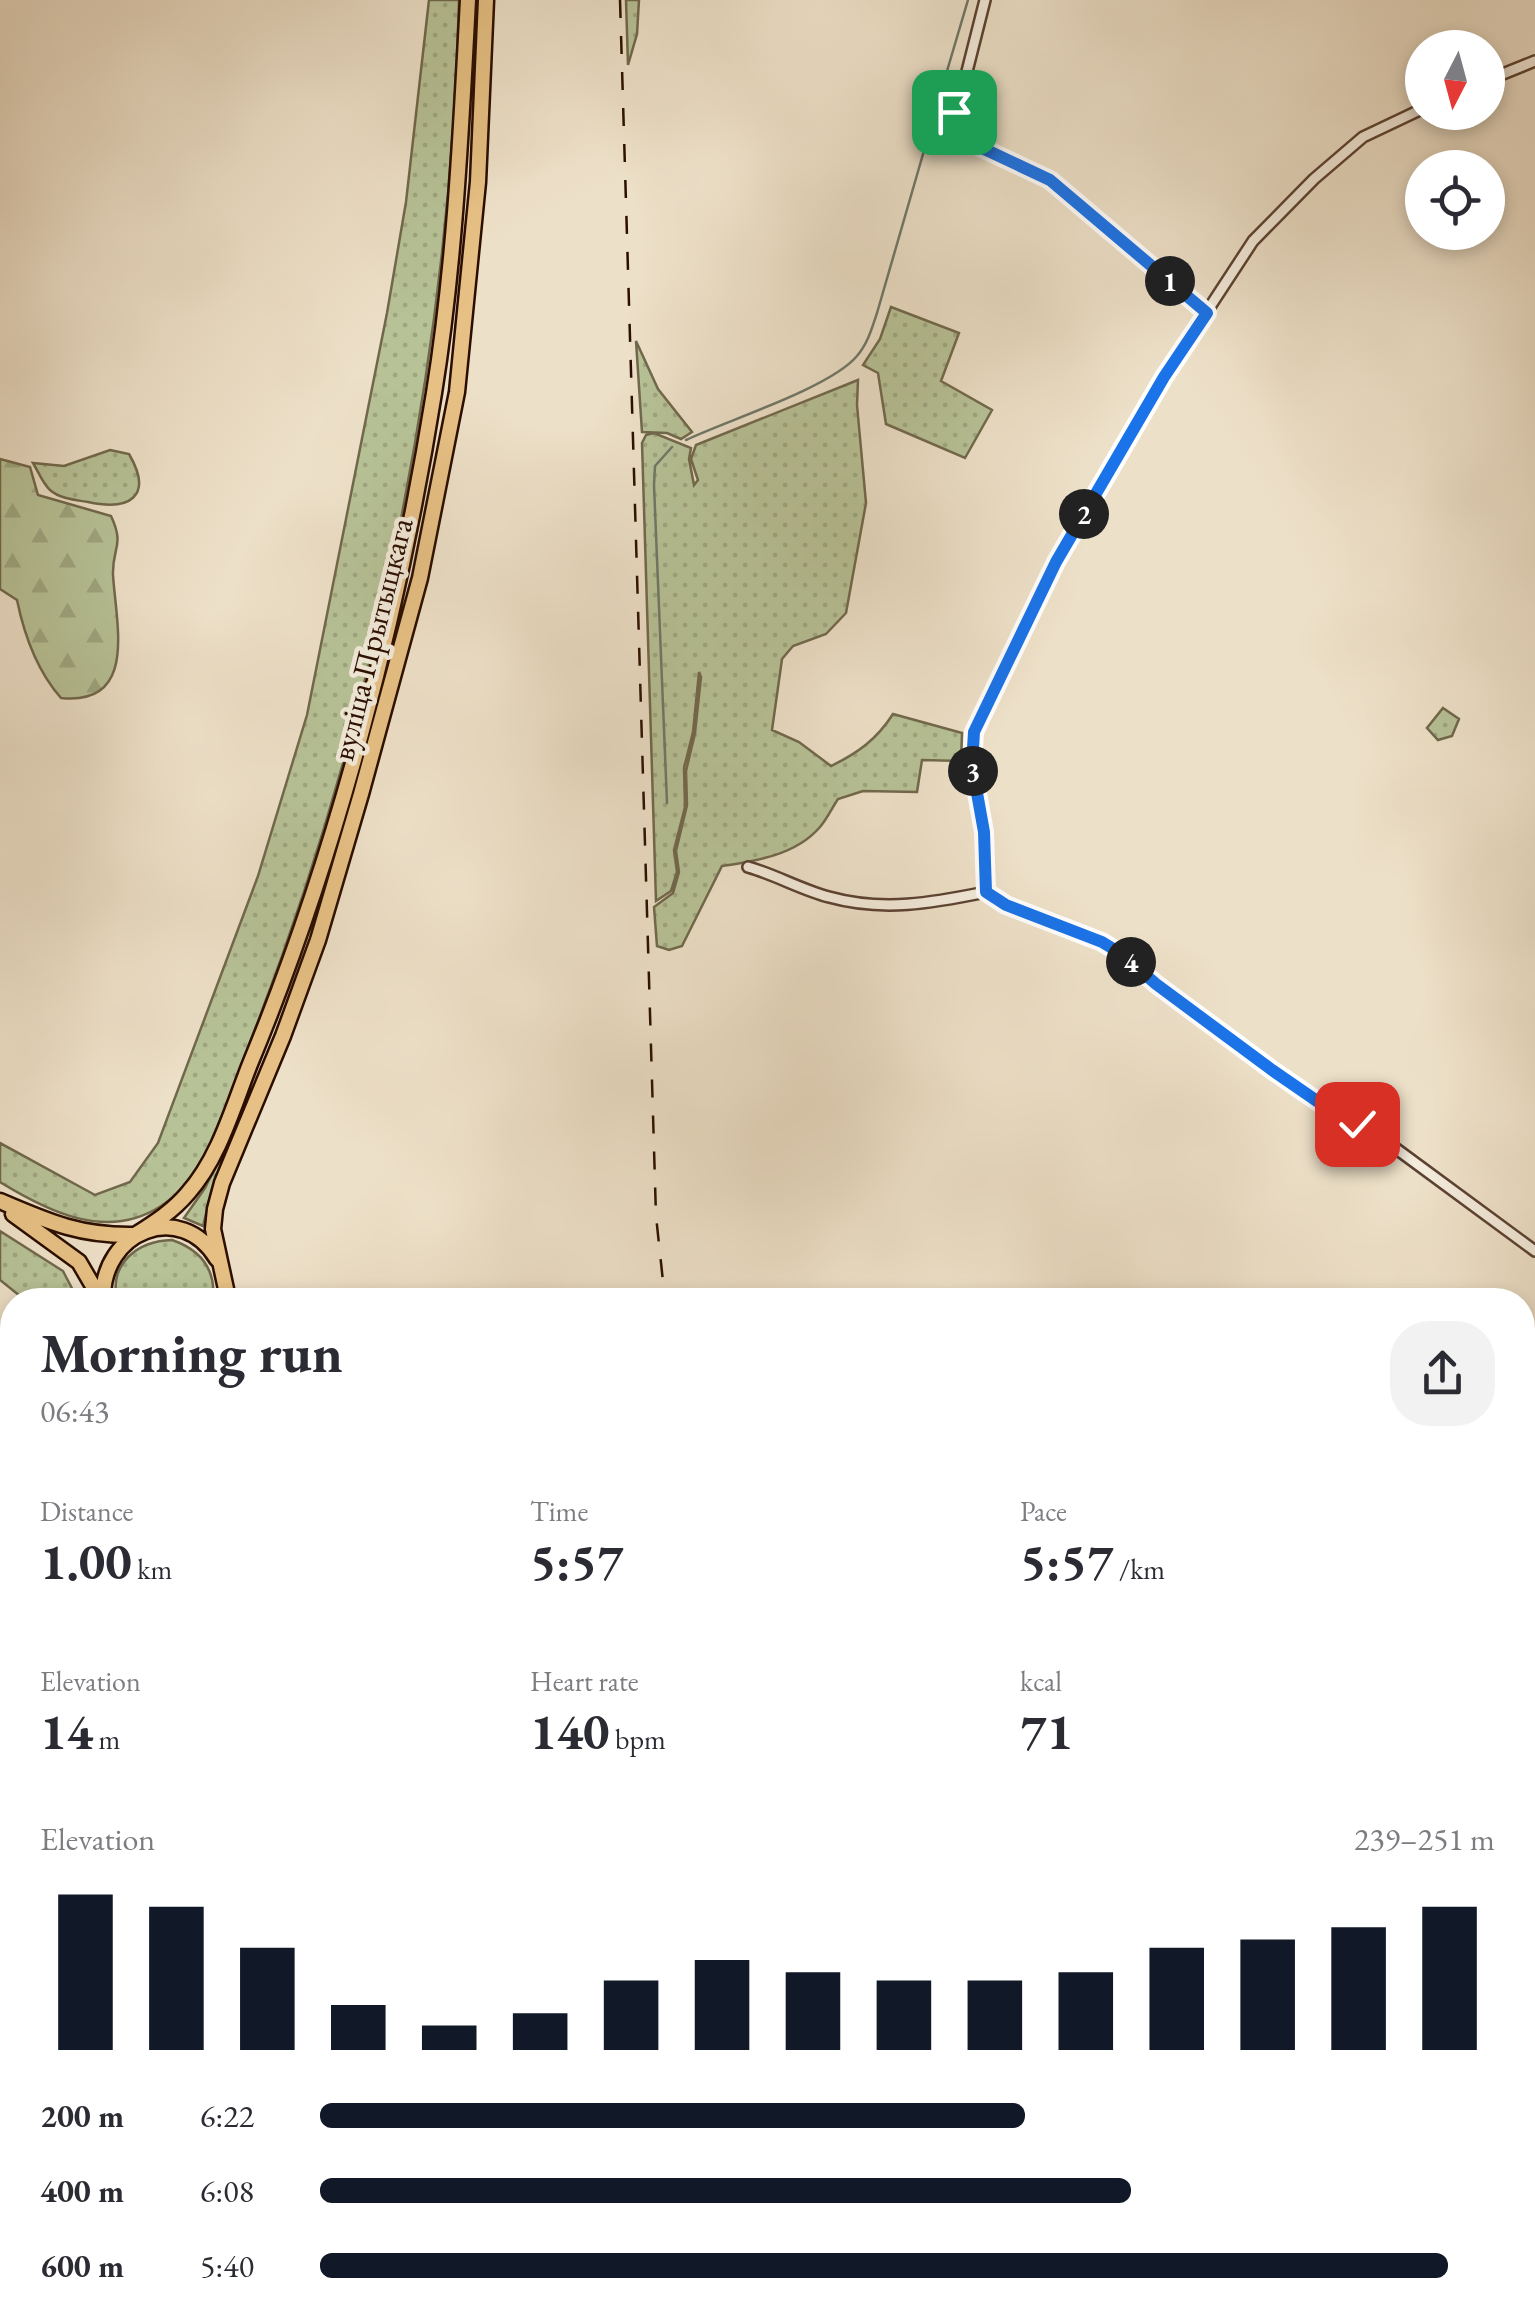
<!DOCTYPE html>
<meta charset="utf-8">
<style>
:root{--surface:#fff;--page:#f2f2f3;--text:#2b2b33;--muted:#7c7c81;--accent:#111827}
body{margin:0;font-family:"EB Garamond",serif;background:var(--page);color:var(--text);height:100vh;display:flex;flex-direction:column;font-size:38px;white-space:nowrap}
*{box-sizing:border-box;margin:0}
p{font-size:32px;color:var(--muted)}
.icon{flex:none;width:55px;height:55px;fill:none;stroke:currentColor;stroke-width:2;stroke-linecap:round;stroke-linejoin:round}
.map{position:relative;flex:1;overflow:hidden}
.sheet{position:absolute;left:0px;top:1288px;width:1535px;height:1038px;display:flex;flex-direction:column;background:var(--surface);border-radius:40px 40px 0 0;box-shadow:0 5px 15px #0003}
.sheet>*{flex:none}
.needle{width:65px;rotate:186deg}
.tools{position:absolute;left:1405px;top:30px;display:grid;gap:20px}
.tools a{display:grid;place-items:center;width:100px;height:100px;border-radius:50%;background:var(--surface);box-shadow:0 5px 15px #0003;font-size:50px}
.pin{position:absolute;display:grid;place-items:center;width:85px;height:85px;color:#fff;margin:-42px;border-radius:20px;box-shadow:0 5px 15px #0006}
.km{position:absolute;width:50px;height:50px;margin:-25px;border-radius:50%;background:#222;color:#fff;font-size:28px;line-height:50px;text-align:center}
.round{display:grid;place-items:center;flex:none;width:105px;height:105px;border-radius:40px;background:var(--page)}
.summary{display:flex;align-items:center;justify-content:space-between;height:170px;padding:0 40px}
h1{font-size:55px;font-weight:700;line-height:75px}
.figures{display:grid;grid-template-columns:repeat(3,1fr);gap:15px;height:170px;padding:10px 40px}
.figures div{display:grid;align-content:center}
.figures b{font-size:50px;font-weight:700}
.figures small{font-size:28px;font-weight:400}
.figures p{font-size:28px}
.chart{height:280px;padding:20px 40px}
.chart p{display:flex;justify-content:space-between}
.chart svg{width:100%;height:180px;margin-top:10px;stroke:var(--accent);stroke-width:6}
ul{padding:0 40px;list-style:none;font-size:32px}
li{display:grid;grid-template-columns:160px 120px 1fr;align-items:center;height:75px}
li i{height:25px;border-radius:12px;background:var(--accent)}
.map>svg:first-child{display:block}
</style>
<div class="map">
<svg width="1535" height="2323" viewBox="0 0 1535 2323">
<defs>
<pattern id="grass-dots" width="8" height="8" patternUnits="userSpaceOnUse" patternTransform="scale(2.5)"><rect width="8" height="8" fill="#b7c297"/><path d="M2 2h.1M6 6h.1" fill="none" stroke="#9ea680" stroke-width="1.8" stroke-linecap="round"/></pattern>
<pattern id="forest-firs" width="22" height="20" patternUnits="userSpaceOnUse" patternTransform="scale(2.5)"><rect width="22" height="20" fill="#b7c297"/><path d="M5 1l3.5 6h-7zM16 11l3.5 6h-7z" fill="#9ea680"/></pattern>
</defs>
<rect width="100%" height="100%" fill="#ede0c8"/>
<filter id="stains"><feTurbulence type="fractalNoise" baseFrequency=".002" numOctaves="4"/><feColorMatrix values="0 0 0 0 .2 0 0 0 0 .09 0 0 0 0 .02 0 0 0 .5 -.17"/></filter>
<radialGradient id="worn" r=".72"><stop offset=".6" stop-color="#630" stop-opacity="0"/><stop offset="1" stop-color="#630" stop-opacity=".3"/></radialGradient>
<path fill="url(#grass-dots)" stroke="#71684c" stroke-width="2.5" d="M429 0H459C451 346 376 720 250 1042 230 1095 210 1174 161 1206 107 1241 49 1212 0 1182V1143L95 1195 130 1182 158 1143 258 876 307 715 387 313 406 202Z
M626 0H639L637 34 628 65Z
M891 307 959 333 941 381 992 410 965 458 886 424 878 373 863 365 880 339Z
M636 341 658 389 692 432 681 439 667 433 642 432Z
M858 380 857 405 866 503 846 613 826 634 793 646 782 659 772 730 799 742 831 766C858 753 877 739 893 714L962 733 961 761 922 760 917 792 863 791 838 799C832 808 827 819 820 827 796 855 756 861 722 866L682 946 669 950 657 946 654 907 673 893 679 872 676 851 687 805 686 771 695 733 701 677 699 672 693 732 684 768 685 807 674 850 677 872 671 891 656 901 642 443 646 435 654 433 691 448 689 459 694 485 698 480 691 459 696 445Z
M110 450 129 454C154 497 129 511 88 502 76 500 60 499 50 490 43 484 38 471 33 463L64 466Z
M1443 708 1459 719 1452 736 1438 740 1427 728Z
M223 1152 226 1154 212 1190 203 1226 184 1218 205 1188Z
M0 1231 63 1271 78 1300H25L0 1280Z
M172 1240C201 1250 216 1269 213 1300H117C109 1263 138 1241 172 1240Z
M1522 1776 1535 1779V1852L1523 1846Z
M1522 1867 1535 1872V2076L1523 2064Z
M1523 2089 1535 2102V2323H1146L1139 2313 1522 2312Z
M12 2172V2252L0 2245V2177Z
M46 2313H197L204 2323H51Z
M673 2313V2312L767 2313 749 2323H655Z"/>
<path fill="url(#forest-firs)" stroke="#71684c" stroke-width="2.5" d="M0 459 30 467 38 495 111 516C125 546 112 547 113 575 116 624 138 706 61 698 38 672 24 634 17 600L0 589Z
M0 2006 12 2016V2157L0 2160Z"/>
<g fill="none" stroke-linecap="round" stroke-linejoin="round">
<path stroke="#6e7869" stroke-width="2.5" d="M934 115 968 0
M686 440C728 420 830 388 857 356 868 343 872 328 877 313L930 130
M667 803 654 485 655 466 672 447"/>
<defs>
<path id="street" d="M985 0 953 127 965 140 1050 180 1207 313
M1488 80 1535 61
M748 867C776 875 802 890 829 897 883 912 932 903 986 892L1006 905 1102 942 1121 953 1156 984 1272 1071 1330 1110 1387 1142 1535 1251
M986 892 984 832 972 765 974 731 1056 562 1164 377 1253 241 1314 179 1363 137 1422 109
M0 1630 12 1637
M0 1807 12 1816
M0 1830 12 1815
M0 1985 12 1994
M289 2323 309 2312"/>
<path id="secondary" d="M1522 1521 1535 1508
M1522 1764 1535 1767
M575 2323 595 2312"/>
<path id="primary" d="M0 1201C49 1222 80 1236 134 1235
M13 1214 79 1262 100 1298
M135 1235C154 1223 173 1211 188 1193 219 1158 233 1107 250 1064 337 854 398 617 434 393 455 263 461 131 468 0
M103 1300C101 1231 181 1199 217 1259
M224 1300 226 1289 213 1229 215 1209 222 1183 283 1036 318 940 361 794 420 578 457 392 478 182 486 0
M0 1486 12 1470
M0 1516 12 1500"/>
</defs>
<use href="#street" stroke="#5c4232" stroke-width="14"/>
<use href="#secondary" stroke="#2b0e00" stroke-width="16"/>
<use href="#primary" stroke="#2b0e00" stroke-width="19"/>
<use href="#street" stroke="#f3ebdb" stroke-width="9"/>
<use href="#secondary" stroke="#f3ebdb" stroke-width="11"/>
<use href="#primary" stroke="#e6c084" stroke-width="14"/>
<path stroke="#2b0e00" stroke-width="2.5" stroke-dasharray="18 18" stroke-linecap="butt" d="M620 0 656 1216 665 1300
M1522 1858 1535 1864"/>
</g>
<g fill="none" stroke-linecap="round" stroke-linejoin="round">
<defs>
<path id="route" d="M954 112 953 126 965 140 1050 180 1207 313 1164 377 1056 562 974 732 972 765 984 832 986 892 1006 905 1102 942 1120 953 1156 984 1272 1070 1330 1110 1357 1124"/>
</defs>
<use href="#route" stroke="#fff" stroke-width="20"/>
<use href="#route" stroke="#1a73e8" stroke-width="12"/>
</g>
<g text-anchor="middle" stroke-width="9" stroke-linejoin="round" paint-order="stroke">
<g font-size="32" fill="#2b0e00" stroke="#f3ebdb">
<text transform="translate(372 639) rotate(-76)" y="11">вуліца Прытыцкага</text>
</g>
</g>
<rect width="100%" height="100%" filter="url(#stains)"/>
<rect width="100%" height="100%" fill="url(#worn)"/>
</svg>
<div class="tools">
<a><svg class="needle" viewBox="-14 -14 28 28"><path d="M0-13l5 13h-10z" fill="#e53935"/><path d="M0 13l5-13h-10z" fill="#7c7c81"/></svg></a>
<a><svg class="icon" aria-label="locate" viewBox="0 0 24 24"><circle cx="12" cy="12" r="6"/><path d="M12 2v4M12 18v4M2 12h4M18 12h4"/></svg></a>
</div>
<div class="pin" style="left:954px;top:112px;background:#1e9e55"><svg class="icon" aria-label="arrive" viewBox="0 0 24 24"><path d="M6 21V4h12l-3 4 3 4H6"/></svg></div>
<div class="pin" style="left:1357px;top:1124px;background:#d93025"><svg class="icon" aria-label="check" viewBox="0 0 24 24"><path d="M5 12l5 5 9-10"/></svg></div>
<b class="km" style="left:1170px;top:281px">1</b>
<b class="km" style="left:1084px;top:514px">2</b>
<b class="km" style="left:973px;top:771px">3</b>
<b class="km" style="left:1131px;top:962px">4</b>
<section class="sheet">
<div class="summary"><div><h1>Morning run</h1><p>06:43</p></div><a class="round"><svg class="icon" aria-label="share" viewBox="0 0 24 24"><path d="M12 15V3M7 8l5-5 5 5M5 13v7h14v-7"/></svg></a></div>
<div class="figures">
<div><p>Distance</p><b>1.00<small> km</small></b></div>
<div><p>Time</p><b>5:57</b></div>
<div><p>Pace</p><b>5:57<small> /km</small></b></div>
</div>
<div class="figures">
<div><p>Elevation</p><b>14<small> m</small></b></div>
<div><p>Heart rate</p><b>140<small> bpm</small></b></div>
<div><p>kcal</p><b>71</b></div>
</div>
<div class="chart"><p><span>Elevation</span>239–251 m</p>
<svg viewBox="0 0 160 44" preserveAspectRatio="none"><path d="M5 44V6M15 44V9M25 44V19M35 44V33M45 44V38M55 44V35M65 44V27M75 44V22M85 44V25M95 44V27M105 44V27M115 44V25M125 44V19M135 44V17M145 44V14M155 44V9"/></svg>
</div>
<ul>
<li><b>200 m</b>6:22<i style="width:60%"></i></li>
<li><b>400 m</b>6:08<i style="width:69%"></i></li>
<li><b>600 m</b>5:40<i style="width:96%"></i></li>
</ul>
</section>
</div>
